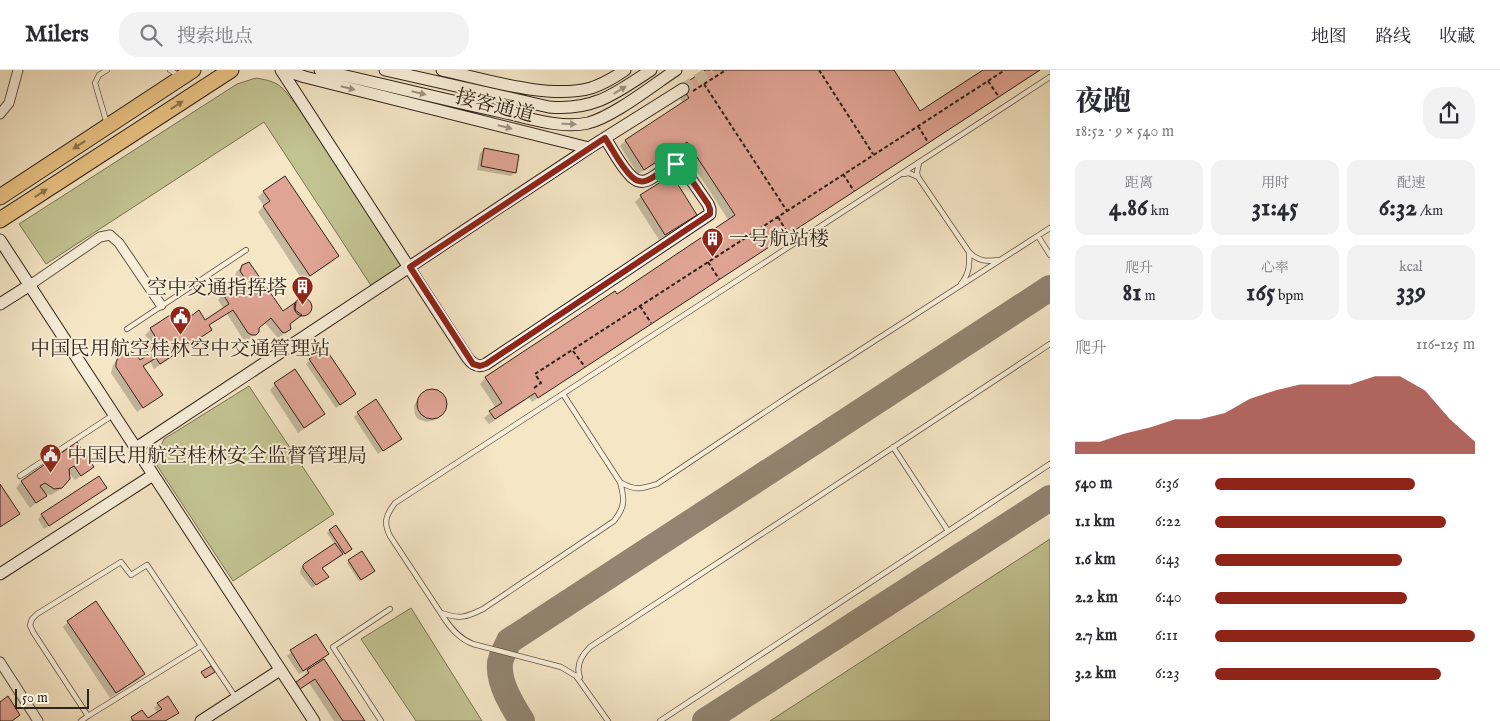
<!DOCTYPE html>
<html lang="zh">
<meta charset="utf-8">
<style>
:root{--surface:#fff;--page:#f2f2f3;--text:#2b2b33;--muted:#7c7c81;--line:#e1e1e2;--accent:#8f2418}
body{margin:0;font-family:"IM FELL English","Noto Serif SC",serif;background:var(--page);color:var(--text);height:100vh;display:flex;flex-direction:column;font-size:19px;white-space:nowrap}
*{box-sizing:border-box;margin:0}
p{font-size:16px;color:var(--muted)}
.icon{flex:none;width:28px;height:28px;fill:none;stroke:currentColor;stroke-width:2;stroke-linecap:round;stroke-linejoin:round}
.map{position:relative;flex:1;overflow:hidden}
.sheet{display:flex;flex-direction:column;background:var(--surface);width:450px}
.sheet>*{flex:none}
.scale{position:absolute;left:15px;bottom:12px;width:74px;box-sizing:border-box;padding-left:5px;border:2px solid #302319;border-top:0;font-size:14px;line-height:18px;white-space:nowrap;color:#302319;-webkit-text-stroke:4px #f8efda;paint-order:stroke}
.pin{position:absolute;display:grid;place-items:center;width:42px;height:42px;color:#fff;margin:-21px;border-radius:10px;box-shadow:0 2px 8px #0006}
.round{display:grid;place-items:center;flex:none;width:52px;height:52px;border-radius:20px;background:var(--page)}
.headline{display:flex;align-items:center;justify-content:space-between;height:85px;padding:0 25px}
h1{font-size:28px;font-weight:800;line-height:38px}
.figures{display:grid;grid-template-columns:repeat(3,1fr);gap:8px;height:85px;padding:5px 25px}
.figures div{display:grid;align-content:center;border-radius:12px;background:var(--page);text-align:center}
.figures b{font-size:25px;font-weight:800}
.figures small{font-size:14px;font-weight:400}
.figures p{font-size:14px}
.chart{height:140px;padding:10px 25px}
.chart p{display:flex;justify-content:space-between}
.chart svg{width:100%;height:90px;margin-top:5px;fill:var(--accent);opacity:.7}
ul{padding:0 25px;list-style:none;font-size:16px}
li{display:grid;grid-template-columns:80px 60px 1fr;align-items:center;height:38px}
li i{height:12px;border-radius:6px;background:var(--accent)}
header{display:flex;align-items:center;gap:30px;box-sizing:border-box;height:70px;padding:0 25px;background:var(--surface);border-bottom:1px solid var(--line)}
header strong{font-size:24px}
nav{display:flex;gap:28px;margin-inline-start:auto;font-size:18px}
.search{width:350px;height:45px;background:var(--page);display:flex;align-items:center;gap:12px;box-sizing:border-box;padding:0 18px;border-radius:20px;color:var(--muted);font-size:19px}
main{display:flex;flex:1;min-height:0}
.map>svg:first-child{display:block}
</style>
<header>
<strong>Milers</strong>
<div class="search"><svg class="icon" aria-label="search" viewBox="0 0 24 24"><circle cx="10" cy="10" r="6"/><path d="M15 15l6 6"/></svg>搜索地点</div>
<nav><a>地图</a><a>路线</a><a>收藏</a></nav>
</header>
<main>
<div class="map">
<svg width="1050" height="651" viewBox="0 0 1050 651">
<rect width="100%" height="100%" fill="#f5e6c6"/>
<filter id="stains"><feTurbulence type="fractalNoise" baseFrequency=".004" numOctaves="4"/><feColorMatrix values="0 0 0 0 .2 0 0 0 0 .09 0 0 0 0 .02 0 0 0 .5 -.17"/></filter>
<radialGradient id="worn" r=".72"><stop offset=".6" stop-color="#630" stop-opacity="0"/><stop offset="1" stop-color="#630" stop-opacity=".3"/></radialGradient>
<path fill="#c2c391" stroke="#797355" d="M256 8C281 12 282 17 297 36L402 196 372 217 264 52 46 194 19 154 237 14Z
M249 316 334 444 233 511 154 391 164 369Z
M1050 469V651H770Z
M411 538 482 651H416L361 569Z"/>
<path fill="#0003" d="M708 0H892L920 43 986 0H1041L532 332 529 328 489 354 484 348 496 338 480 314 485 308 615 223 616 225 729 151 681 77 638 104 620 76 625 71 683 33 676 22Z
M484 79 515 102 511 106 477 100 480 83Z
M264 121 337 186 332 192 303 211 258 142 264 136 258 127Z
M641 126 696 145 690 150 659 170 635 132Z
M242 196 283 242 303 229 309 232 311 237 309 242 301 247H298L289 255 290 259 278 268 265 253 258 258V261L249 270H246L243 269 227 244 208 256 211 260 205 265 154 299 150 292 143 297 161 325 137 342 111 303 113 295 119 289 140 292 147 287 143 280 151 273 145 265 151 259 184 238 190 248 205 252 224 239 218 230 228 218 237 226 244 221 235 207 236 202Z
M310 290 354 324 336 338 306 294Z
M275 314 324 344 298 363 270 320Z
M435 320 443 325 446 334 445 338 435 350 426 352 418 349 415 345 414 336 418 328 426 321Z
M358 343 400 369 378 384 354 347Z
M76 374 87 402 75 410 70 404 67 413 61 419 51 425 44 424 45 425 30 438 16 418 21 412Z
M98 408 105 418 101 422 44 459 38 449 42 445Z
M330 461 348 482 321 499 327 507 312 518 300 503 301 498 335 474 327 463Z
M349 491 371 503 359 511 347 493Z
M68 552 144 604 138 610 110 628 63 557Z
M315 565 328 584 323 589 363 651H334L309 613 294 623 291 619 303 608 302 607 311 598 299 604 287 586Z
M158 634 177 642 166 651H129L142 642 147 650 158 643 154 638Z"/>
<g fill="none" stroke-linecap="round" stroke-linejoin="round">
<path stroke="#928470" stroke-width="26" d="M522 651C512 635 498 613 500 593 501 586 506 578 509 571L1050 218
M705 651 1050 428"/>
</g>
<path fill="#e0a494" stroke="#302319" d="M705 0H894L920 41 983 0H1040L538 328 535 323 495 349 489 341 502 333 485 307 615 221 617 224 735 145 687 72 644 100 625 70 689 28 681 16Z
M484 78 519 85 516 103 481 96Z
M672 105 697 145 665 165 640 125Z
M285 106 339 186 310 206 263 136 270 131 263 121Z
M249 192 283 241 296 232 295 240 302 245 290 254 291 259 285 263 282 262 271 248 259 258V262L256 265H252L248 263 233 240 209 255 212 260 160 294 156 288 143 296 163 325 143 338 116 297V292L118 288 125 282 129 281 136 284 140 290 153 282 148 274 156 268 150 258 184 236 191 246 199 240 205 250 229 234 223 224 224 221 228 217H230L237 224 250 216 240 201 242 195Z
M294 237a9 9 0 1 1 18 0a9 9 0 1 1-18 0Z
M325 278 356 324 340 335 309 289Z
M295 299 325 344 304 358 274 313Z
M417 334a15 15 0 1 1 30 0a15 15 0 1 1-30 0Z
M376 329 402 369 383 381 357 342Z
M77 372 94 397 81 406 74 396 69 399 70 409 62 418 54 419 45 413 40 416 47 426 36 433 21 411Z
M99 406 107 418 49 456 41 444Z
M0 414 20 444 0 457Z
M336 455 352 479 345 484 329 460Z
M335 473 343 484 322 498 329 507 316 515 303 498V495L305 493Z
M362 481 375 501 361 510 348 490Z
M96 531 145 604 116 623 67 551Z
M316 564 329 584 303 601 290 580Z
M324 589 365 651H343L315 609 300 619 296 612 309 603 307 600Z
M211 596 215 602 205 608 201 602Z
M8 626 20 645 12 651H0V632Z
M168 626 179 643 165 651H133L131 647 142 640 148 648 162 639 157 633Z"/>
<g fill="none" stroke-linecap="round" stroke-linejoin="round">
<path stroke="#cebfa3" stroke-width="11" stroke-dasharray="11 5.5" stroke-linecap="butt" d="M683 19 712 0"/>
<defs>
<path id="lane" d="M170 0 178 5
M107 54 95 13 99 5 107 0
M919 93 917 102 918 107 969 182C978 191 986 192 998 190
M903 104 909 103 918 107
M1038 166 1050 185
M961 214C969 204 970 195 969 182
M127 259 246 180
M893 377 948 461
M20 406 113 345
M620 412C635 421 641 419 657 414L795 322 1050 158
M441 543C460 549 465 548 483 539L614 451C625 437 625 430 620 412L563 324
M201 576 88 646 33 562 30 555 32 549 37 544 121 492 131 505 147 495 236 628
M580 607C575 595 582 585 590 577L1050 274
M81 651 88 646
M381 651 333 577 390 539
M608 651 576 606 561 597 473 574C460 569 452 560 444 548L390 466C383 452 386 445 395 433L1050 7
M660 651 1050 394"/>
<path id="street" d="M0 44 9 33 18 0
M30 215 100 167 110 165 119 173 161 235
M0 592 38 651"/>
<path id="secondary" d="M281 0 467 287C472 294 478 298 486 294L710 144V139L708 134 681 95C663 90 649 123 632 107 621 97 613 80 605 68
M284 0 305 7 589 78
M320 0C381 14 441 29 502 42 529 48 560 59 588 53 613 47 653 15 676 0
M385 0 549 37C594 41 616 23 651 0
M442 0C484 9 549 30 591 18 603 14 615 7 625 0
M0 170 314 651
M0 234 30 215
M136 378 589 78 683 19
M0 504 153 405
M201 651 280 600"/>
<path id="highway" d="M0 127 193 0
M0 150 231 0"/>
</defs>
<use href="#lane" stroke="#615444" stroke-width="6"/>
<use href="#street" stroke="#615444" stroke-width="11"/>
<use href="#secondary" stroke="#302319" stroke-width="13"/>
<use href="#highway" stroke="#302319" stroke-width="17"/>
<path stroke="#302319" stroke-width="2" stroke-dasharray="4 2.5" stroke-linecap="butt" d="M819 0 873 84
M988 11 999 27
M704 14 787 141
M693 21 726 0
M918 56 928 72
M843 104 854 121
M778 147 788 164
M708 192 719 209
M640 236 651 253
M573 281 585 297
M534 318 541 313 535 304 1005 0"/>
<use href="#lane" stroke="#f8efda" stroke-width="4.5"/>
<use href="#street" stroke="#f8efda" stroke-width="9"/>
<use href="#secondary" stroke="#f8efda" stroke-width="11"/>
<use href="#highway" stroke="#eac383" stroke-width="15"/>
</g>
<defs><path id="oneway-solid" d="M-6-.8H1V-3.2L6.5 0L1 3.2V.8H-6Z" transform="scale(1.25)"/></defs>
<g fill="#9e9383">
<use href="#oneway-solid" transform="translate(348 18) rotate(14)"/>
<use href="#oneway-solid" transform="translate(620 20) rotate(-31)"/>
<use href="#oneway-solid" transform="translate(419 23) rotate(13)"/>
<use href="#oneway-solid" transform="translate(569 54) rotate(1)"/>
<use href="#oneway-solid" transform="translate(505 57) rotate(14)"/>
</g>
<g fill="#8d734e">
<use href="#oneway-solid" transform="translate(177 35) rotate(-33)"/>
<use href="#oneway-solid" transform="translate(79 75) rotate(147)"/>
<use href="#oneway-solid" transform="translate(41 123) rotate(-33)"/>
</g>
<g fill="none" stroke-linecap="round" stroke-linejoin="round">
<defs>
<path id="route" d="M605 68C613 80 621 97 632 107 649 123 663 90 681 95L708 134 710 139V144L486 294 480 296 473 294 410 197Z"/>
</defs>
<use href="#route" stroke="#fff" stroke-width="10"/>
<use href="#route" stroke="#8f2418" stroke-width="6"/>
</g>
<defs>
<symbol id="building-pin" viewBox="-11 -11 22 30"><path d="M0 17L-7.5 6A9.5 9.5 0 1 1 7.5 6Z" fill="#8f2418" stroke="#f8efda"/><path d="M-4-6H4V6H1V3H-1V6H-4ZM-2.5-4.3h1.7v1.8h-1.7ZM.8-4.3h1.7v1.8H.8ZM-2.5-1h1.7V.8h-1.7ZM.8-1h1.7V.8H.8Z" fill="#fff"/></symbol>
<symbol id="civic-pin" viewBox="-11 -11 22 30"><path d="M0 17L-7.5 6A9.5 9.5 0 1 1 7.5 6Z" fill="#8f2418" stroke="#f8efda"/><path d="M-.6-6.5H3V-4.5H.6V-3L4-1V1h2V6H-6V1h2V-1L-.6-3ZM-1.2 2.5V6h2.4V2.5Z" fill="#fff"/></symbol>
</defs>
<g fill-rule="evenodd">
<use href="#building-pin" x="700" y="156" width="25" height="34"/>
<use href="#building-pin" x="290" y="204" width="25" height="34"/>
<use href="#civic-pin" x="168" y="234" width="25" height="34"/>
<use href="#civic-pin" x="38" y="372" width="25" height="34"/>
</g>
<g text-anchor="middle" stroke-width="4" stroke-linejoin="round" paint-order="stroke">
<g font-size="20" fill="#302319" stroke="#f8efda">
<text transform="translate(495 35) rotate(14)" y="7">接客通道</text>
</g>
<g font-size="20" fill="#302319" stroke="#f8efda" text-anchor="start">
<text x="729" y="175">一号航站楼</text>
<text x="287" y="224" text-anchor="end">空中交通指挥塔</text>
<text x="180" y="285" text-anchor="middle">中国民用航空桂林空中交通管理站</text>
<text x="67" y="392">中国民用航空桂林安全监督管理局</text>
</g>
</g>
<rect width="100%" height="100%" filter="url(#stains)"/>
<rect width="100%" height="100%" fill="url(#worn)"/>
</svg>
<div class="scale">50 m</div>
<div class="pin" style="left:676px;top:94px;background:#1e9e55"><svg class="icon" aria-label="arrive" viewBox="0 0 24 24"><path d="M6 21V4h12l-3 4 3 4H6"/></svg></div>
</div>
<section class="sheet">
<div class="headline"><div><h1>夜跑</h1><p>18:52 · 9 × 540 m</p></div><a class="round"><svg class="icon" aria-label="share" viewBox="0 0 24 24"><path d="M12 15V3M7 8l5-5 5 5M5 13v7h14v-7"/></svg></a></div>
<div class="figures">
<div><p>距离</p><b>4.86<small> km</small></b></div>
<div><p>用时</p><b>31:45</b></div>
<div><p>配速</p><b>6:32<small> /km</small></b></div>
</div>
<div class="figures">
<div><p>爬升</p><b>81<small> m</small></b></div>
<div><p>心率</p><b>165<small> bpm</small></b></div>
<div><p>kcal</p><b>339</b></div>
</div>
<div class="chart"><p><span>爬升</span>116–125 m</p>
<svg viewBox="0 0 160 44" preserveAspectRatio="none"><path d="M0 44V38L10 38L20 34L30 31L40 27L50 27L60 24L70 17L80 13L90 10L100 10L110 10L120 6L130 6L140 13L150 27L160 38V44z"/></svg>
</div>
<ul>
<li><b>540 m</b>6:36<i style="width:77%"></i></li>
<li><b>1.1 km</b>6:22<i style="width:89%"></i></li>
<li><b>1.6 km</b>6:43<i style="width:72%"></i></li>
<li><b>2.2 km</b>6:40<i style="width:74%"></i></li>
<li><b>2.7 km</b>6:11<i style="width:100%"></i></li>
<li><b>3.2 km</b>6:23<i style="width:87%"></i></li>
</ul>
</section>
</main>
